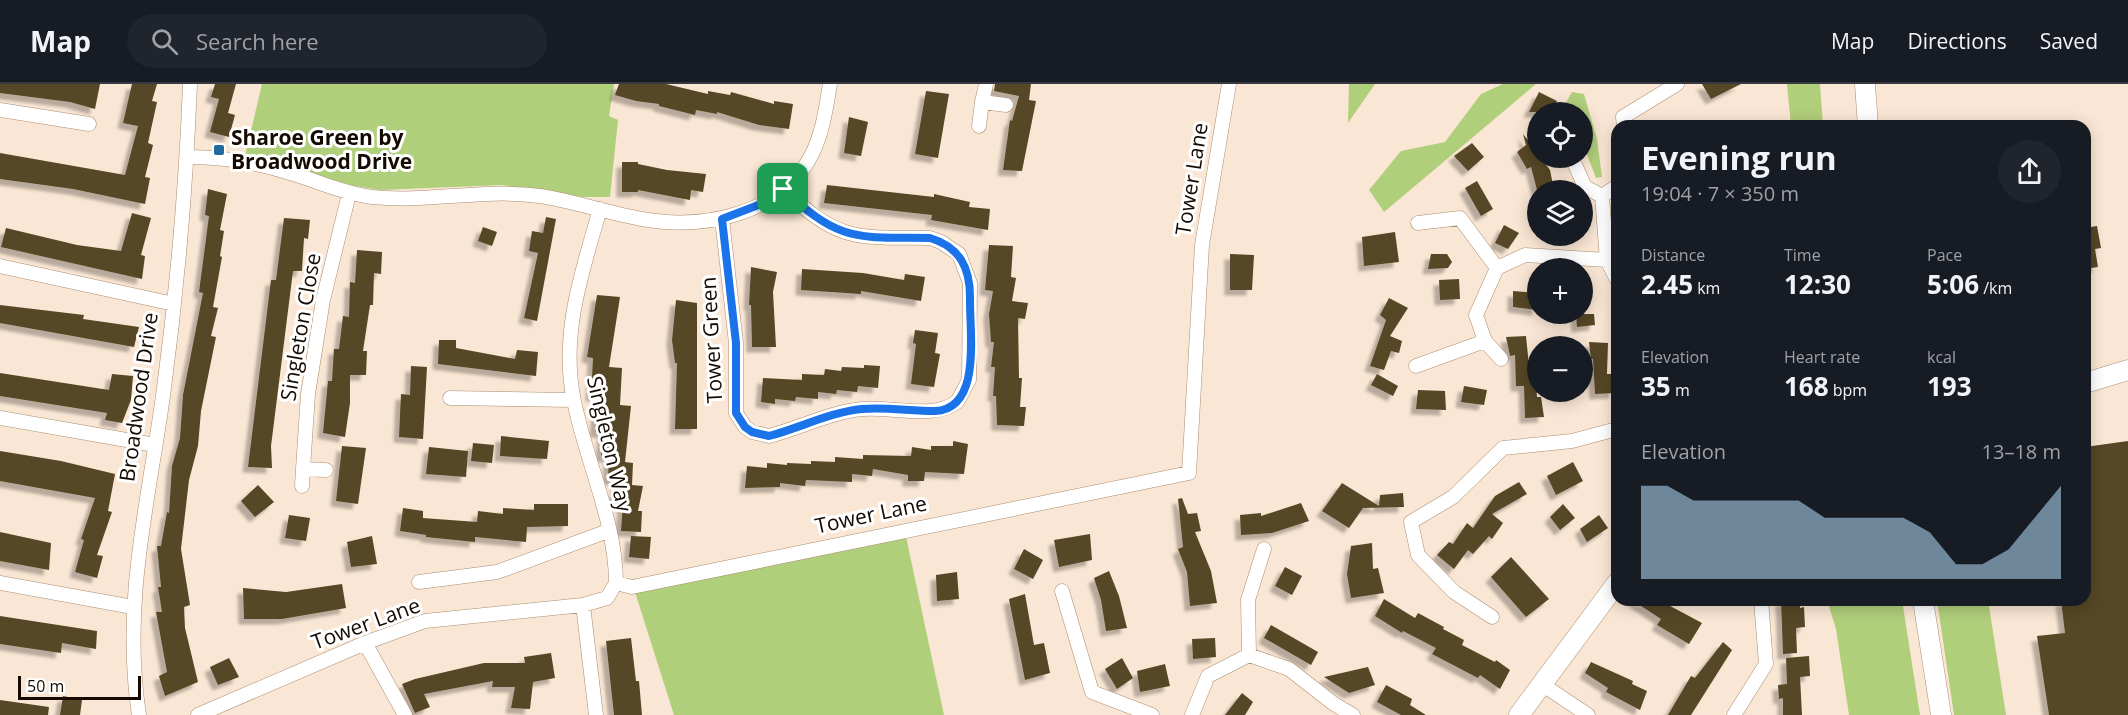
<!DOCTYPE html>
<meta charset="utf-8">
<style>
:root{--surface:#171b24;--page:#20242c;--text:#f1f3f6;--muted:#9ea1a6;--line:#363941;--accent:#94b5ce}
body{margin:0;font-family:"Open Sans",sans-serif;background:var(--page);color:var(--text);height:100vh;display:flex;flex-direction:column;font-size:22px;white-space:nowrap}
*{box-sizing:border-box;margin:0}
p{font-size:20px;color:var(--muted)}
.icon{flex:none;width:33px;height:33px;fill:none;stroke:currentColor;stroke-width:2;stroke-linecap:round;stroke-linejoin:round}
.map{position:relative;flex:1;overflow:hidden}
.side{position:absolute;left:1611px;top:36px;width:480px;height:486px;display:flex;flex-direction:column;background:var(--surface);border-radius:18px;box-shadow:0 3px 15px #0003}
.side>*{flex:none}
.tools{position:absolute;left:1527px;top:18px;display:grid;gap:12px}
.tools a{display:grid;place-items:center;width:66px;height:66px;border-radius:50%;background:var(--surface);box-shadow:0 3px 15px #0003;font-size:30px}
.scale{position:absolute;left:18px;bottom:15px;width:123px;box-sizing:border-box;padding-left:6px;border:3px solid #140a02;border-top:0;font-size:16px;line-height:21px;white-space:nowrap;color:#140a02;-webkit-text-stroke:4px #fff;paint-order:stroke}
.pin{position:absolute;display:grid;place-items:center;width:51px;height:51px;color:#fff;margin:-26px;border-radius:12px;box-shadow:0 3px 9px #0006}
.round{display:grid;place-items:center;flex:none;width:63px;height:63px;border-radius:32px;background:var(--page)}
.headline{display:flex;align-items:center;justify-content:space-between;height:102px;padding:0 30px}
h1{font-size:33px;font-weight:700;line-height:45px}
.stats{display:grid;grid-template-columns:repeat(3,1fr);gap:9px;height:102px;padding:6px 30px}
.stats div{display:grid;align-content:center}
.stats b{font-size:26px;font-weight:700}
.stats small{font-size:16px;font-weight:400}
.stats p{font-size:16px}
.chart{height:168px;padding:12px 30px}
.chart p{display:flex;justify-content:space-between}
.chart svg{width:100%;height:108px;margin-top:6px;fill:var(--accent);opacity:.7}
header{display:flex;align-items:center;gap:36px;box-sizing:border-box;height:84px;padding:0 30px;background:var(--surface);border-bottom:2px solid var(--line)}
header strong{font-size:28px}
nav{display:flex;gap:33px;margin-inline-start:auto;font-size:21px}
.search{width:420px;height:54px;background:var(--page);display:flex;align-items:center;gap:15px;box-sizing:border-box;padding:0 21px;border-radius:33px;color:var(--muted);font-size:22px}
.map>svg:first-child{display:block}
</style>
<header>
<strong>Map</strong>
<div class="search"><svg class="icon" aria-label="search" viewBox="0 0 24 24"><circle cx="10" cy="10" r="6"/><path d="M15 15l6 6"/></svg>Search here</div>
<nav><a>Map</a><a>Directions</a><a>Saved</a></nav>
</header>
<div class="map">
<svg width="2128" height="631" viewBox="0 0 2128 631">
<defs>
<filter id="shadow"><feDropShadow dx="-5.5" dy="5.5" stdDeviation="1.5" flood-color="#0004"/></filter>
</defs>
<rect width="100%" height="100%" fill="#fae6d4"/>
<path fill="#b0cf7b" d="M262 0H614L609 32 618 36 610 113H583L502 101 380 106 330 98 245 72Z
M1349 0H1375L1348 39Z
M1503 0H1536L1384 128 1369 106 1401 67 1445 58 1481 10Z
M1787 0H1820L1823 42H1791Z
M1572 8 1584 10 1597 55 1602 93 1596 94 1583 60 1582 28H1561Z
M905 448 944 631H674L634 505Z
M1827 516H1902L1920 631H1849L1836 545Z
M1937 516H1988L2006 631H1954Z"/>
<path fill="#574725" filter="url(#shadow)" d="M0 0H100L95 25 70 18 0 9Z
M132 0H157L152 17 157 18 148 59 153 61 145 93 150 94 145 120 73 105 0 95V69L125 91 138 42 123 39Z
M215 0H236L228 29 235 31 229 53 210 48 219 15 211 13Z
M619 0H666L708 10V7L730 11 731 8 774 20V17L793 20 789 45 759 41 717 28V30L696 26 695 31 659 22V20L636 17 615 11Z
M995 0H1031L1029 16 1036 17 1022 87 1003 86 1010 36 1012 37 1019 12 994 7Z
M1702 0H1741L1711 15Z
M926 7 949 10 938 74 915 70Z
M1539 8 1557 17 1551 28H1529Z
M849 33 868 38 861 72 844 69Z
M1523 50 1538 69V74H1541L1550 86 1554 106H1537L1531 83 1527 85 1517 68 1526 61Z
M1472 59 1484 73 1468 87 1454 72Z
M622 78H638V80L667 86 706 90 703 108 691 106 690 116 638 106V108H622Z
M1477 97 1493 125 1481 132 1465 104Z
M827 101 934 113V110L970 118 969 123 990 125 988 146 931 136 932 131 824 119Z
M208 105 227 110 220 146 224 147 220 172 222 173 213 223 218 224 211 252 216 253 201 327 198 362 189 396 181 465 190 521 184 523 185 544 198 598 165 612 159 592 167 588 156 528H162L158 503H161L157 462H161L167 428 169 429 172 382 180 354 183 311 203 209 199 208 209 132 205 131Z
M132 129 151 134 141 171 145 172 142 195 1 163 6 144 77 161 121 167Z
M546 133 556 135 537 237 524 234 538 169 529 167 532 147 543 149Z
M284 134 310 136 308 155 304 154 302 187H293L271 362 272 384 248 383 271 196H276Z
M1504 141 1519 149 1508 165 1495 159Z
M2097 142 2101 164 2095 165 2098 183 2085 185V144Z
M483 143 497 148 492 162 478 157Z
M1395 148 1399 178 1364 182 1362 153Z
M989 161 1013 162 1011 193 1016 194 1012 217 1028 219 1025 235 1018 234 1019 294H1022L1020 323H1026L1024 342 997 341 996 312H993L995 283H991L994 258H991L989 230 993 207 985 206Z
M357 166 382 168 381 190 374 189 373 221H370L363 267H367L366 291H350V319L345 353 323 349 328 297H332L334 265H339L343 232 349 233 350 198 355 199Z
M1230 170 1254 171 1252 206H1230Z
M1431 170H1447L1452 178 1448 184 1428 185Z
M751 183 777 188 773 208 776 263H752L751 221H749Z
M802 185 863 189 904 196 905 190 925 193 921 217 861 207V210L801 206Z
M1459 195 1460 215 1440 216 1439 196Z
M1513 207 1538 209V226L1513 223Z
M597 211 620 213 609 283 622 284 620 321 631 322 625 378 633 379 632 401 643 402 638 427H642L641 448 621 447 623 418 614 417 617 396 608 395 609 373 601 372 603 348H595L598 312H591L593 274 587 273Z
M1389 214 1408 224 1390 252 1402 257 1399 269 1391 267 1384 286 1370 282 1386 236 1380 231Z
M676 216 697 219V345H675L677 279H675L672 256Z
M0 221 84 231 83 235 139 243 134 263 0 239Z
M1576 230H1594L1595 241 1577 243Z
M915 246 938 249 935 269 940 270 934 303 911 300 916 260 913 259Z
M1526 252 1529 282H1535L1537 313H1541L1544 333 1525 334 1524 302H1516L1515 271 1510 272 1506 253Z
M439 256H456V264L515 275 517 266 538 268 536 292 438 280Z
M1589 258 1608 259 1607 290H1614L1615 309 1595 310 1593 275H1591Z
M864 281 880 282 878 304 858 302 857 308 837 306 836 310 818 308V315L796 313 795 317 775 315V320L761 318 763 294 802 296V290L824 291 825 285 841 287 842 283 864 284Z
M411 282 427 283 423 355 399 353 401 310 410 311Z
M0 289 109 306 112 290 133 292 131 316 122 339 105 336 107 329 0 312Z
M1377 290 1398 302 1393 312 1371 301Z
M1464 302 1487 306 1484 321 1461 318Z
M1418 306 1445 307 1446 326 1416 325Z
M501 352 549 357 547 375 500 372Z
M953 357 968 360 964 390 925 388 924 397H908V391L873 385 872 392 852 390V398L806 396 805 402 780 399V403L745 404 747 382 767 384V379L787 381V379L811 380V377L835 378V373L863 375V371L911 372 912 363 931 366V362H953Z
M2128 357V631H2049L2037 552 2065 549 2061 516H2085V363Z
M473 359 494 361 492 379 471 377Z
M342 362 366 364 358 420 336 417Z
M429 363 468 367 466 393 426 390Z
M0 367 61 377 115 390 108 427 112 428 97 471 103 472 97 494 75 488 84 456 81 455 95 414 0 397Z
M1573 378 1583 397 1556 411 1547 392Z
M1519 398 1527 410 1492 430 1503 439 1492 455 1489 452 1473 470 1468 466 1454 485 1437 471 1449 458 1453 460 1467 439 1473 444 1495 412Z
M1342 399 1379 422 1380 411 1403 409 1404 423 1363 424 1349 444 1322 427Z
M258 401 274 418 255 433 241 417Z
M1182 414 1188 430 1197 429 1201 447 1195 448 1211 487 1217 519 1190 522 1187 488 1178 465 1183 463 1178 415Z
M1301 419 1309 437 1272 449 1241 451 1240 431 1261 429V432Z
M534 420H568V442L527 443 526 458 475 453V458L426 453V451L400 447 403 424 423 427V434L477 438 478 427 503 430V424L534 426Z
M1563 420 1575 434 1560 446 1550 433Z
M289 431 310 434 306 457 285 454Z
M1599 431 1608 444 1587 458 1580 445Z
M0 448 51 459 49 486 0 477Z
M1090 450 1092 476 1059 483 1054 456Z
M372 452 377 480 351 483 347 458Z
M631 452 651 453 649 475 629 473Z
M1372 459 1373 485 1378 484 1384 509 1351 514 1347 490 1351 462Z
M1024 465 1043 476 1033 495 1014 485Z
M1511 473 1549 515 1526 533 1491 493Z
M1285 483 1302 492 1292 511 1275 502Z
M1109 487 1119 512 1127 544 1106 547 1101 516 1094 494Z
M957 488 959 515 937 517 936 491Z
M342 500 346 524 282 535H244L243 504 286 508Z
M1025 510 1034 561 1044 559 1050 589 1025 596 1009 515Z
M1384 515 1415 534 1418 529 1444 543 1443 545 1464 556 1462 561 1495 578 1496 576 1510 586 1500 605 1480 591 1478 594 1432 570 1436 564 1403 547 1402 549 1375 532Z
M1632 516H1659L1702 539 1689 560 1657 541 1661 535Z
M1781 516H1801L1800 524 1804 523 1805 543 1796 544 1797 569 1783 570Z
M0 532 97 547 96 565 62 559 61 569 0 560Z
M1271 541 1318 568 1311 581 1264 554Z
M631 554 636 597H639L642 631H614L606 557Z
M1215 554 1216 573 1193 575 1192 555Z
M1723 558 1732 566 1691 631H1668L1691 592 1695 594Z
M551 569 555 594 533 598 530 625 511 624 515 603H492L493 597 424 610 430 623 415 629 402 600 415 595 484 579H525L524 573Z
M1809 572 1810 592 1800 593 1802 631H1783V614L1779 615 1778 601 1787 600 1786 574Z
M229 574 239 593 218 601 210 583Z
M1122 574 1133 594 1117 605 1105 585Z
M1591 578 1633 597 1632 600 1647 607 1640 626 1606 608 1608 604 1585 589Z
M1165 580 1170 602 1140 608 1137 587Z
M1368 583 1375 601 1349 609 1324 593Z
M1386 601 1412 615 1410 621 1426 631H1401L1377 618Z
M1242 609 1253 618 1245 631H1225Z
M63 612 82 616 80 631H60Z
M0 616 49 623 48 631H0Z"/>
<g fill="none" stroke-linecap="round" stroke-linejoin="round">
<defs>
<path id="street" d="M982 18 986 0
M0 26 89 40
M979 42 982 18 1006 21
M1624 42 1623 33 1677 0
M187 73C222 73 256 78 290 89 318 97 342 109 372 113 428 119 482 104 540 112 574 117 607 129 642 135 703 146 782 131 812 70 823 48 826 24 830 0
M1572 74 1585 103 1602 112
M1617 102 1602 112 1607 176 1617 196
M600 125C582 188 560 251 574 317 586 377 616 438 616 499
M722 135 736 259V329L745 343 752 348 769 352C800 344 830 328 862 325 892 322 932 336 957 318L969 296 970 199 959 170 941 158 930 154C856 153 840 159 783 105
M1418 139 1460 134 1497 184
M0 182 174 220
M1501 275 1485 257 1476 231 1497 184 1525 171 1607 176
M1416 282 1485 257
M450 314 573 316
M0 334 155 361
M303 385 308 310 323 216 349 110
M302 402 303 385 326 386
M419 498 497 488 608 447
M0 499 133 523
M616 499 632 503 1189 389 1202 161 1229 0
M1062 507 1092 608 1152 631
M583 521 596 631
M1492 533 1454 508 1418 471 1411 438 1453 413 1503 364 1572 357 1617 345
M365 559 405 631
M1249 571 1248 516 1264 465
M1543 601 1588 631
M139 631C122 520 148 420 163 312 177 208 186 104 190 0
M198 631 365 559 425 537 583 521 607 514 616 499
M1192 631 1208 592 1249 571 1289 585 1334 620 1353 631
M1734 631 1766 580 1761 516"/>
<path id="secondary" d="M1865 0 1868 42
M2085 299 2128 286
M1923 516 1941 631
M1519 631 1617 499"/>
</defs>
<use href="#street" stroke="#ab8d70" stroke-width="15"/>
<use href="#secondary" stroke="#ab8d70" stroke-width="21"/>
<use href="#street" stroke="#fff" stroke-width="14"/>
<use href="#secondary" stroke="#fff" stroke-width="20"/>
</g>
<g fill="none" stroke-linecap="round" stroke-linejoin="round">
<defs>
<path id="route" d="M783 105C840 159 856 153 930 154 960 163 970 184 970 213 969 246 983 325 935 327 910 327 886 323 862 325 830 328 800 344 769 352L752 348 745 343 736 329V259L722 135 761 120Z"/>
</defs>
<use href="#route" stroke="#fff" stroke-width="12"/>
<use href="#route" stroke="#1a73e8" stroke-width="8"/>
</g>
<rect fill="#23699e" stroke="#fff" stroke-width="2" x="213" y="60" width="12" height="12" rx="3"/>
<g text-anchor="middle" stroke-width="6" stroke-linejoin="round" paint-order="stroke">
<g font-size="21" font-weight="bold" fill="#140a02" stroke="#fff" text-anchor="start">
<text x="231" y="61">Sharoe Green by<tspan x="231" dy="24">Broadwood Drive</tspan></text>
</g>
<g font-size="21" fill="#140a02" stroke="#fff">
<text transform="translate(1192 95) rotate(-81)" y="7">Tower Lane</text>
<text transform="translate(301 243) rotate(-80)" y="7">Singleton Close</text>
<text transform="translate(712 256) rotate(-93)" y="7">Tower Green</text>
<text transform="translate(139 313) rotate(-82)" y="7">Broadwood Drive</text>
<text transform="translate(609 360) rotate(77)" y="7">Singleton Way</text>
<text transform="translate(871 431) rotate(-12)" y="7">Tower Lane</text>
<text transform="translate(366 540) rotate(-20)" y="7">Tower Lane</text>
</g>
</g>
</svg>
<div class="tools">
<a><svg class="icon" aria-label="locate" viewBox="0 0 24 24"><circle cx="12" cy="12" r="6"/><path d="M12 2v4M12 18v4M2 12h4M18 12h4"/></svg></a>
<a><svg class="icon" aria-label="layers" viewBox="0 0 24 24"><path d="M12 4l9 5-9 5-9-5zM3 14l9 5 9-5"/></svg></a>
<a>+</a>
<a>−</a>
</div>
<div class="scale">50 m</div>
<div class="pin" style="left:783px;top:105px;background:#1e9e55"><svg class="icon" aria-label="arrive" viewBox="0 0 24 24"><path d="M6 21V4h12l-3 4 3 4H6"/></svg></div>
<section class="side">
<div class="headline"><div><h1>Evening run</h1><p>19:04 · 7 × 350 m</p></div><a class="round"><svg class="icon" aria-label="share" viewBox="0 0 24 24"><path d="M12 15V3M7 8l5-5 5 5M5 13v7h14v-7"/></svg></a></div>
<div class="stats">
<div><p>Distance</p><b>2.45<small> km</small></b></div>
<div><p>Time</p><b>12:30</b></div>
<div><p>Pace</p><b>5:06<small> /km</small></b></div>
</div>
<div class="stats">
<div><p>Elevation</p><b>35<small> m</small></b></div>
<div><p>Heart rate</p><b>168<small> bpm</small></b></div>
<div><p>kcal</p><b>193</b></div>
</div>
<div class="chart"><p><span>Elevation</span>13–18 m</p>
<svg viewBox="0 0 160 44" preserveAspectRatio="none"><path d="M0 44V6L10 6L20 12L30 12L40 12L50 12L60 12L70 19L80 19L90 19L100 19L110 25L120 38L130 38L140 32L150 19L160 6V44z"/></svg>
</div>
</section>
</div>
